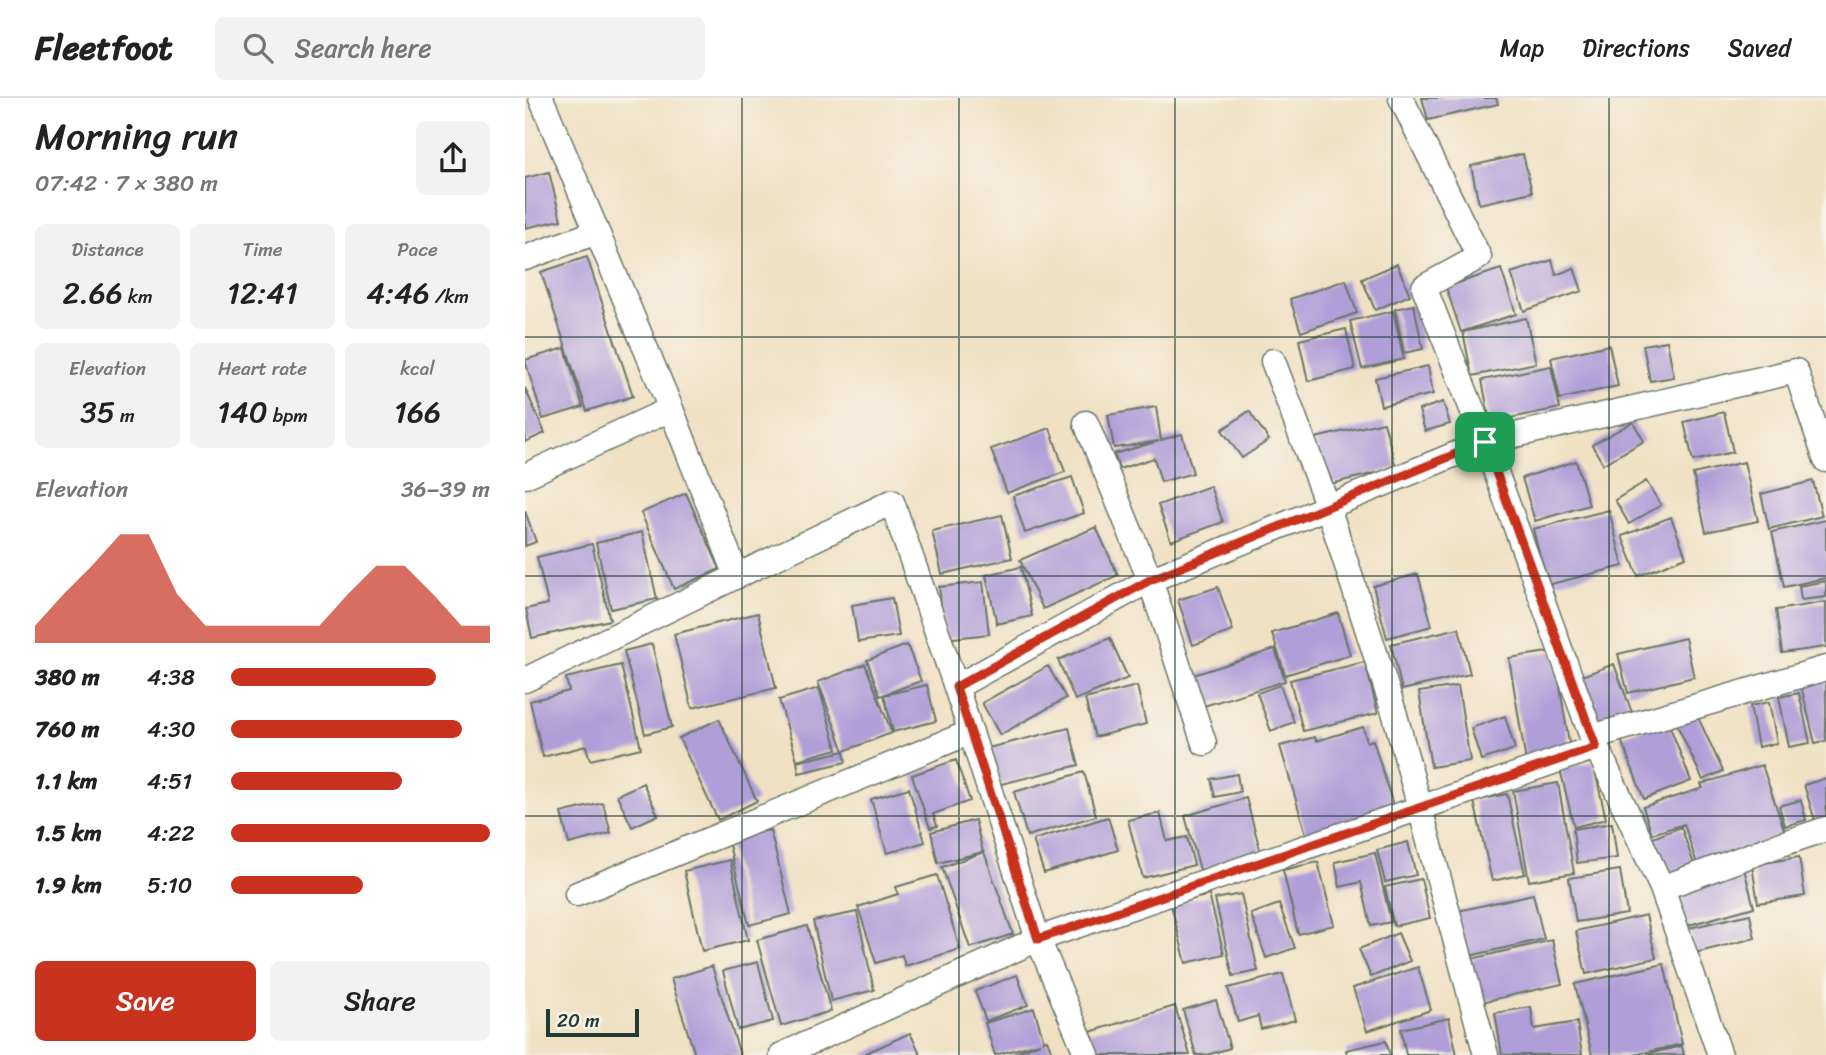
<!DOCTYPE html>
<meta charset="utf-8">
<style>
:root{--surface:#fff;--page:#f2f2f2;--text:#222;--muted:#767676;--line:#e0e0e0;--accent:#c8321e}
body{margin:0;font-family:Sriracha,sans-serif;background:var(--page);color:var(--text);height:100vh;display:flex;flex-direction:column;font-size:26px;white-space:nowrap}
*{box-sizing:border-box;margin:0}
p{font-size:23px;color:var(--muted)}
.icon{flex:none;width:38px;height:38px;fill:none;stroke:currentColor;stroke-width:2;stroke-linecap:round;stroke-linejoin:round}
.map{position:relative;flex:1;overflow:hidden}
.panel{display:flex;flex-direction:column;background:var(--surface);width:525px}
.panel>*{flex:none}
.scale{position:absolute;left:21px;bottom:18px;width:93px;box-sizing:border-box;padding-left:7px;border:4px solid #1f3d34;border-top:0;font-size:19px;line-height:24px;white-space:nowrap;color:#1f3d34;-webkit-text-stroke:5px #f7f3e8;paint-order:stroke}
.pin{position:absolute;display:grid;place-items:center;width:60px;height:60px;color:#fff;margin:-30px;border-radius:14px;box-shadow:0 4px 10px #0006}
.round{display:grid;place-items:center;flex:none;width:74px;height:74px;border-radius:10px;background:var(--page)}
.head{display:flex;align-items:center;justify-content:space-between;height:119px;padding:0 35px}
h1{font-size:38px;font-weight:600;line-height:52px}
.metrics{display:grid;grid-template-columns:repeat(3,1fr);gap:10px;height:119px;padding:7px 35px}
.metrics div{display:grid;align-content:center;border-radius:10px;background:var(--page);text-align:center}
.metrics b{font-size:30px;font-weight:600}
.metrics small{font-size:19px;font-weight:400}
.metrics p{font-size:19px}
.chart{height:196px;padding:14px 35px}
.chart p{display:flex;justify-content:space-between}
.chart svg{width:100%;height:126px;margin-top:7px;fill:var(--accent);opacity:.7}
.action{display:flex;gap:14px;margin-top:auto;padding:14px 35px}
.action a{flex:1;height:80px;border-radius:10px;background:var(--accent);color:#fff;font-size:28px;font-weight:600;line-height:80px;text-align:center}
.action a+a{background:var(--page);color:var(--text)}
ul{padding:0 35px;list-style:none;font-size:23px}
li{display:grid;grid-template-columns:112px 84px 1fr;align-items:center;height:52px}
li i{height:18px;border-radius:9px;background:var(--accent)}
header{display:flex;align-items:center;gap:42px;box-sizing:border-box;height:98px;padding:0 35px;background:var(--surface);border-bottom:2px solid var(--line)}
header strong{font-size:33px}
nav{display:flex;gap:38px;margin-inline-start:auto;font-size:24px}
.search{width:490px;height:63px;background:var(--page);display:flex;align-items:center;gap:18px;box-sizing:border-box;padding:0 24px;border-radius:10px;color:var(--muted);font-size:26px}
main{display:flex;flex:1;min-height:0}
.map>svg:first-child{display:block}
</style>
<header>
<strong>Fleetfoot</strong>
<div class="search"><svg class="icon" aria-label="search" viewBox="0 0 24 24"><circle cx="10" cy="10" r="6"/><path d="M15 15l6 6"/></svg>Search here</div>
<nav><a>Map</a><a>Directions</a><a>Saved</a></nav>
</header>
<main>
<section class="panel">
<div class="head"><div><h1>Morning run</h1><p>07:42 · 7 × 380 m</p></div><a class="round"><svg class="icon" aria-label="share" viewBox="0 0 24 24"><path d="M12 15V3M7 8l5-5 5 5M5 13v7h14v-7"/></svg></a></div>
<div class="metrics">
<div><p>Distance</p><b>2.66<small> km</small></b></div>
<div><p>Time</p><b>12:41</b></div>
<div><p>Pace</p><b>4:46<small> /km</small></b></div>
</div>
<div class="metrics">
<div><p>Elevation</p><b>35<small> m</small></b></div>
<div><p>Heart rate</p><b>140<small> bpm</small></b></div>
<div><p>kcal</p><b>166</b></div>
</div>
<div class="chart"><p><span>Elevation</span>36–39 m</p>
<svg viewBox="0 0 160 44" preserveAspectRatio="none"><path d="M0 44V38L10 27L20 17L30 6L40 6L50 27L60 38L70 38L80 38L90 38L100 38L110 27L120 17L130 17L140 27L150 38L160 38V44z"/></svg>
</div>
<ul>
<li><b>380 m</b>4:38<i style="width:79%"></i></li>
<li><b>760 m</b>4:30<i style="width:89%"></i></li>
<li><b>1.1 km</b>4:51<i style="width:66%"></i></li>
<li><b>1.5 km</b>4:22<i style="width:100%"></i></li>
<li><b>1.9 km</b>5:10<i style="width:51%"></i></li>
</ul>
<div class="action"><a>Save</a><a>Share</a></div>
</section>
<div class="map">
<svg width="1301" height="957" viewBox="0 0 1301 957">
<rect width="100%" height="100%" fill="#f7f3e8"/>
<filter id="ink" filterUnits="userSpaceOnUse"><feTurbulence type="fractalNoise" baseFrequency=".0143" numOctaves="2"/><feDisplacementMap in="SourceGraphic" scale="14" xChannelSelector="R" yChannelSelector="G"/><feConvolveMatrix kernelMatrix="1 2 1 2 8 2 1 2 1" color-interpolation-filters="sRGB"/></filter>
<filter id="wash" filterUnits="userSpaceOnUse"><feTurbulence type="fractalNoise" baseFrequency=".00686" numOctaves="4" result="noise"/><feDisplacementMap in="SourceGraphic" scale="28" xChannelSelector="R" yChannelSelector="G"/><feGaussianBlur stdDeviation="1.57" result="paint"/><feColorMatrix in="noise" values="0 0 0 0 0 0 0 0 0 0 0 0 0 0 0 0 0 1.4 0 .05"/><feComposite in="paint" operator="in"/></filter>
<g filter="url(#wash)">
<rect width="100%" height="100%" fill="#f0e1c4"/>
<g id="blocks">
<path fill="#b09ed8" d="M897 0H971L973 6 903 22Z
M998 56 1007 94 954 106 946 68Z
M24 74 36 122 0 130V80Z
M62 159 108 298 62 313 16 174Z
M1027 162 1031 177 1049 170 1057 193 999 213 986 175Z
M872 166 885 197 850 212 837 181Z
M976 171 991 216 936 234 921 189Z
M821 182 832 215 776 234 765 201Z
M889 207 898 251 879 255 870 211Z
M868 213 879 261 837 271 825 223Z
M1001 220 1011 265 947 278 938 234Z
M821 231 830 271 783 283 774 242Z
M1142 243 1149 279 1125 283 1118 247Z
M1084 247 1093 288 1035 301 1026 260Z
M40 250 58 309 18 321 0 262Z
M903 268 908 296 856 308 850 280Z
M1026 268 1035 310 965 324 957 282Z
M0 290 20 335 0 344Z
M918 304 925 326 900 333 894 312Z
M631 309 636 342 657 336 668 375 636 384 629 360 594 371 589 356 634 343 589 350 583 317Z
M724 313 744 342 717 360 697 332Z
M1199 314 1208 354 1168 363 1159 324Z
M859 324 871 370 801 387 790 340Z
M1108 324 1119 343 1078 366 1067 347Z
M525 330 540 374 482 395 466 351Z
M1051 363 1064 407 1010 423 997 380Z
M1219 364 1233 423 1181 434 1168 376Z
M547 379 559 415 500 435 488 398Z
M1121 383 1136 407 1104 426 1090 402Z
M1288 383 1297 418 1244 431 1236 396Z
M685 388 698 424 646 443 633 407Z
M161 395 195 471 149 491 116 415Z
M1084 412 1098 468 1022 487 1008 431Z
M0 413 11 444 0 448Z
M477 417 487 460 417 476 407 433Z
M1146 419 1161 459 1113 478 1097 438Z
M1301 422V480L1259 489 1247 434Z
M571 429 593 477 518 511 495 462Z
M117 434 132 501 86 511 71 445Z
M67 446 85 522 7 540 1 511 23 506 12 459Z
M496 469 507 518 472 526 461 477Z
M893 476 907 528 862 540 848 488Z
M1301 483V499L1276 502 1274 488Z
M458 484 464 536 420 541 414 489Z
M693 489 708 533 668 547 653 502Z
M367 500 374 538 333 544 327 507Z
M1301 504V549L1257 555 1251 512Z
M233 515 251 590 167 610 149 536Z
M813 515 825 557 760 577 747 535Z
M934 530 945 576 877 592 866 546Z
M585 540 603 580 550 602 533 562Z
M1160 540 1169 579 1103 595 1093 556Z
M127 546 147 629 120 636 99 553Z
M382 547 396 583 355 598 342 562Z
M750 551 760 583 669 611 659 580Z
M1029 553 1046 657 1001 664 984 560Z
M840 564 853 615 778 633 765 582Z
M340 566 367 635 319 653 293 584Z
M1089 566 1109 620 1074 633 1054 579Z
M96 567 116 650 65 662 61 648 18 659 5 603 44 593 41 580Z
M523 568 541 600 475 637 457 605Z
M1301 582V643L1290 645 1276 588Z
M402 587 411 623 368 634 359 597Z
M755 587 769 624 746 633 732 595Z
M612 588 621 626 570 639 560 601Z
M933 588 945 663 906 669 894 594Z
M294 590 312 651 272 662 254 602Z
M1274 595 1285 645 1264 649 1254 599Z
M1244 604 1252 645 1233 649 1225 608Z
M1171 615 1198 673 1178 682 1151 625Z
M980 618 990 651 956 662 946 630Z
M194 621 232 703 193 722 154 640Z
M1142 621 1166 683 1119 701 1095 639Z
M838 629 842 644 848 642 869 710 781 736 755 648 790 639 791 643Z
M544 630 554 667 472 687 463 650Z
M319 653 321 664 274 675 272 664Z
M431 662 445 703 408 716 412 728 405 730 387 677Z
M1068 664 1081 721 1049 729 1035 671Z
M1237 667 1261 737 1172 766 1159 726 1127 736 1118 709 1178 690 1176 686Z
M559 674 571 718 502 738 489 694Z
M712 676 715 694 690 699 686 681Z
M1301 680V719L1290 723 1279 687Z
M118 685 133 717 107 729 92 697Z
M1033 685 1049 775 1004 783 988 693Z
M384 690 400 744 362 755 346 701Z
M982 696 1000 776 967 783 949 703Z
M721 700 736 755 675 772 660 718Z
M1276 702 1281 722 1260 728 1254 708Z
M78 705 86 735 44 746 36 715Z
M635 715 642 743 662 739 669 767 618 780 603 722Z
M583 719 593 752 519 775 508 742Z
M450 722 458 754 413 765 406 734Z
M1087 725 1092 760 1052 765 1048 731Z
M1156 729 1171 772 1140 784 1125 741Z
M245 732 266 816 224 827 203 743Z
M883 744 891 777 860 784 852 752Z
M459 754 488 836 445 850 417 769Z
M850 755 866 824 846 828 836 784 815 789 810 764Z
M1274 759 1280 798 1233 805 1227 767Z
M205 762 223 842 177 853 159 773Z
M793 764 809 827 773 836 758 772Z
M1219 771 1229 809 1157 829 1147 791Z
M1095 772 1102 816 1051 824 1044 780Z
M412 777 435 851 380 868 377 857 351 865 333 809 373 796 371 789Z
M896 781 905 820 869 828 860 789Z
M716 796 733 873 708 878 690 801Z
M1008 796 1019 841 940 859 929 814Z
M684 797 699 856 661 865 646 807Z
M754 806 770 850 741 860 726 816Z
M332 814 349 892 306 903 288 823Z
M1225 816 1230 840 1170 855 1164 830Z
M1121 817 1131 860 1061 876 1051 833Z
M282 828 306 913 256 928 232 842Z
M873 835 885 863 846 879 834 851Z
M1027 842 1037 886 948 906 938 863Z
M233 864 248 923 213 932 198 873Z
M1139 866 1157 946 1109 957H1067L1050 886Z
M187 868 215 957H170L146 881Z
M893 869 906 912 842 933 828 890Z
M758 876 770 922 736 931 733 918 713 924 703 890Z
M492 877 503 907 461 923 450 893Z
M691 902 705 950 682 957H671L658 912Z
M650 908 665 957H572L565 934Z
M1006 909 1009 931 1052 924 1057 957H977L970 915Z
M509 910 519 943 522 942 528 957H485L515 945 470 957 460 925Z
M924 920 932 957H881L876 931Z
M385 935 396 957H337Z
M861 943 865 957H822L821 952Z
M1157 948 1159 957H1123V956Z"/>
</g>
</g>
<g filter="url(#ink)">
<use href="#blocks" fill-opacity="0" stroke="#687666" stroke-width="2"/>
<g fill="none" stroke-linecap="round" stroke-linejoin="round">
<defs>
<path id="minor" d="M876 0 954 159 899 189 960 344 1271 273 1301 362
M0 160 72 134
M561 325 625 482 679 645
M0 378 146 311
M212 478 367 404 431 589 513 841 562 957
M0 582 212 478 146 311 16 0
M431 589 625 482 960 344 1067 639 1137 790 1195 957
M1067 639 1301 570
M1137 790 1245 750 1301 731
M52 796 446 634
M257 957 513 841 895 710 870 617 803 409 748 263
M961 957 895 710 1071 649"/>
</defs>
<use href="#minor" stroke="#687666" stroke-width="27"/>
<use href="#minor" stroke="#fff" stroke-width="24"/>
</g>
</g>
<g fill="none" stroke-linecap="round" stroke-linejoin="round" filter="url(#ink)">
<defs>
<path id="route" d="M960 344 1071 649 513 841 431 589 625 482Z"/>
</defs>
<use href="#route" stroke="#fff" stroke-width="14"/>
<use href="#route" stroke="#c8321e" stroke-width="9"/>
</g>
<path fill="none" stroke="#1f3d34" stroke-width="2" stroke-opacity="0.55" d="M217 0V957M434 0V957M650 0V957M867 0V957M1084 0V957M0 239H1301M0 478H1301M0 718H1301"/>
</svg>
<div class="scale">20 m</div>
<div class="pin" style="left:960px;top:344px;background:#1e9e55"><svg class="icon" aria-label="arrive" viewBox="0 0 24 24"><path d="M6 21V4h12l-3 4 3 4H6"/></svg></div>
</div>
</main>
